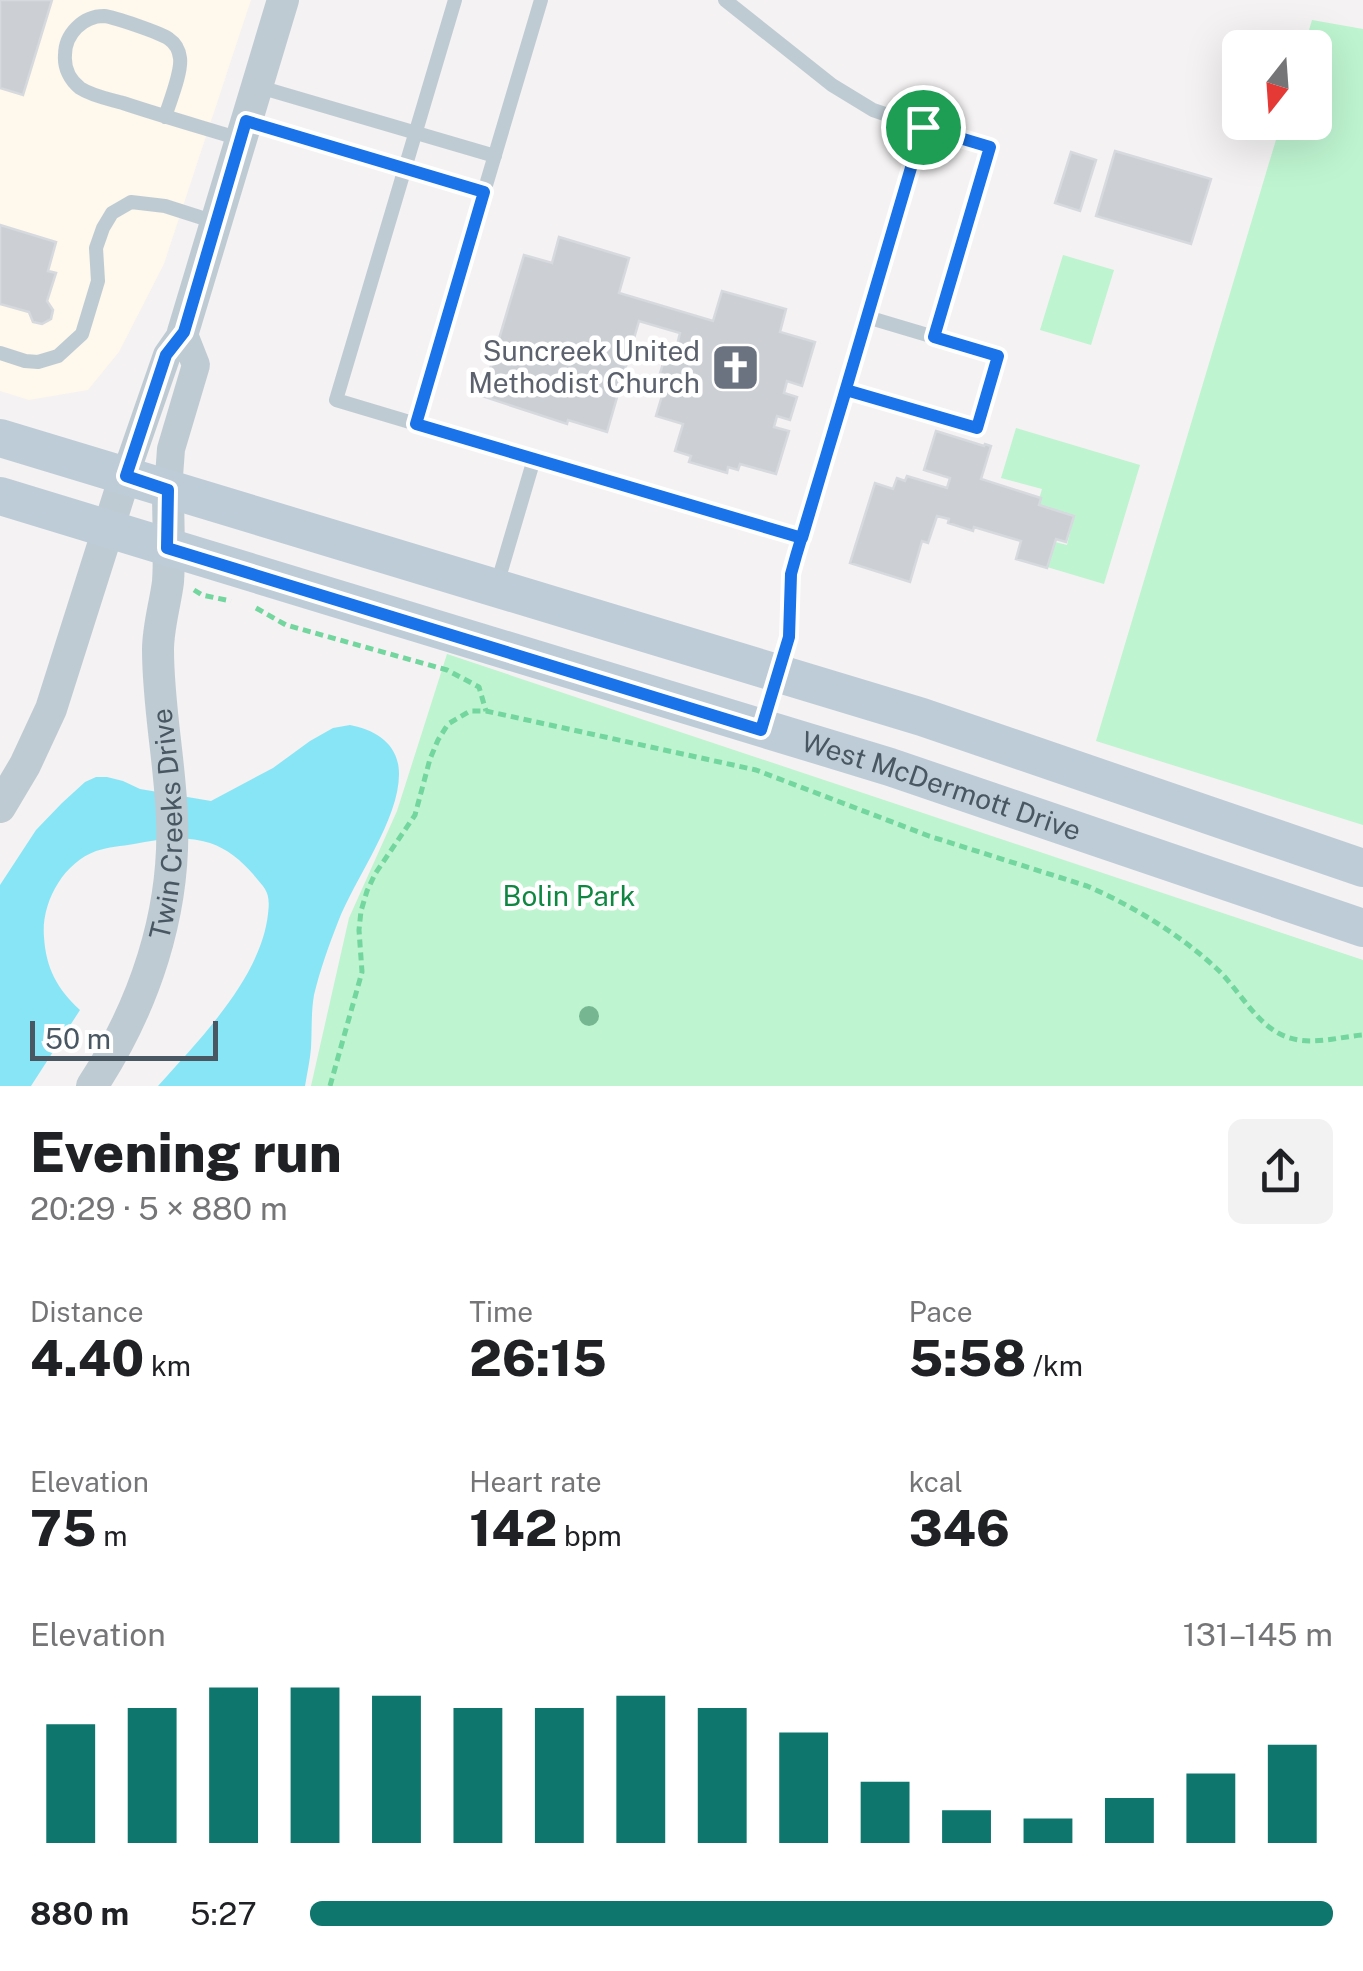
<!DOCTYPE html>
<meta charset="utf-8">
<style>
:root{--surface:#fff;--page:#f2f2f2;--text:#202124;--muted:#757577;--accent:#0f766e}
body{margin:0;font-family:"Public Sans",sans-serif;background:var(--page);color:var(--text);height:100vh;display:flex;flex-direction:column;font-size:38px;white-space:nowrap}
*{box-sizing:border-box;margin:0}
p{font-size:32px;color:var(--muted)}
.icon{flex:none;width:55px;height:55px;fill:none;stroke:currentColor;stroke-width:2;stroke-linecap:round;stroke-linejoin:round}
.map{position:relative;height:1086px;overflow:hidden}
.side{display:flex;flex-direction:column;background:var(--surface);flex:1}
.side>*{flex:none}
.needle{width:65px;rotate:197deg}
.controls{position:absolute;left:1222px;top:30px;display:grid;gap:20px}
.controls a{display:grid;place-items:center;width:110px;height:110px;border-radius:15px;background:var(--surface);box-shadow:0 10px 40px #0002;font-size:50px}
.scale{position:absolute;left:30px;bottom:25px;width:188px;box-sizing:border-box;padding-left:10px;border:5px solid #485762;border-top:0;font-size:28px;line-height:35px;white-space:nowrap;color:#485762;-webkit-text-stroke:8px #fff;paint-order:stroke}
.pin{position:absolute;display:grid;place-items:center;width:85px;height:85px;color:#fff;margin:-42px;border:5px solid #fff;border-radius:50%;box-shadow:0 2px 10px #0007}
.round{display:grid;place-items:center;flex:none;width:105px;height:105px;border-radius:15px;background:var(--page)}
.head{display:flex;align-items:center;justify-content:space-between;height:170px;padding:0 30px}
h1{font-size:55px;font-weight:800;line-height:75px}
.stats{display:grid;grid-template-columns:repeat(3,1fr);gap:15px;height:170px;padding:10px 30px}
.stats div{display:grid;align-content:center}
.stats b{font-size:50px;font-weight:800}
.stats small{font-size:28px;font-weight:400}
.stats p{font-size:28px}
.chart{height:280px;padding:20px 30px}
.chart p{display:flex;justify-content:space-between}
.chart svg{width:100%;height:180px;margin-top:10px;stroke:var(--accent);stroke-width:6}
ul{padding:0 30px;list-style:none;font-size:32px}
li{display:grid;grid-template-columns:160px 120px 1fr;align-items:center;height:75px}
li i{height:25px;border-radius:12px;background:var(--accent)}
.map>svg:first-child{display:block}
</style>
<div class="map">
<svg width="1363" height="1086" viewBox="0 0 1363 1086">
<rect width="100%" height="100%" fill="#f4f2f2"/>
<path fill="#fef8ed" d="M0 0H251L164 264 119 352 88 390 29 400 0 391Z"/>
<path fill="#bef4d0" d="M1312 20 1363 29V825L1096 741 1281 123 1315 122V48L1304 47Z
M1063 255 1114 270 1091 345 1040 330Z
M1016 428 1140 465 1104 584 1047 567 1055 542 1067 545 1073 520 1036 509 1042 489 1001 478Z
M447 654 1363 960V1086H311L349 918 397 811Z"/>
<path fill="#88e5f5" d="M350 725C376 730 399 744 399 774 399 820 355 878 338 922 329 945 320 970 314 995 311 1012 312 1030 311 1048 310 1061 307 1073 305 1086H158C199 1040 261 978 268 914 271 891 265 889 253 874 242 861 226 848 210 843 185 835 158 839 134 844 122 846 108 847 96 851 63 863 41 903 44 937 46 968 57 989 80 1010L31 1086H0V885L36 830 62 803 85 782 96 777H107L123 781 140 789 211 801 273 768 310 741 333 728Z"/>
<path fill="#ccd0d5" stroke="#d6d9de" stroke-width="2.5" d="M0 0H52L23 95 0 88Z
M1115 151 1211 179 1191 244 1096 216Z
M1071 152 1096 160 1080 211 1055 203Z
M0 225 56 242 48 271 56 273 47 301 53 310 51 319 42 324 33 322 29 312 0 304Z
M559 237 629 258 619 293 713 321 722 291 786 309 780 332 815 342 802 386 787 381 784 393 797 397 790 420 777 416 774 427 789 431 776 474 740 464 738 470 728 467 727 473 689 462 691 456 675 451 683 424 656 416 664 389 656 387 667 350 675 353 680 333 639 321 607 432 568 420 567 424 482 396 524 255 552 263Z
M936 431 984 446 985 444 991 446 981 479 1041 498 1039 505 1074 516 1066 542 1056 539 1047 568 1016 559 1021 541 974 527 973 531 948 523 949 519 937 516 928 543 922 541 910 582 850 563 875 483 893 489 897 478 905 481 907 476 947 488 950 478 924 470Z"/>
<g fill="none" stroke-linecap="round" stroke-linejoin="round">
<path stroke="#72d69e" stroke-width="5" stroke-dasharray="8 5" stroke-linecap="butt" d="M194 590 202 595 231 601
M256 608 286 625 447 670 479 687 486 711
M330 1086 362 972 359 930 361 911 367 891 375 874 415 815 430 759 438 740 448 724 470 711H486L756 770 929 836 1087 886C1133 906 1179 934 1216 968 1240 990 1256 1026 1287 1037 1313 1046 1337 1037 1363 1035"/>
<path stroke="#bfcbd3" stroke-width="14" d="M455 0 336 400 801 539
M725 0 832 85 873 110 923 127 791 575 789 637 762 724
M256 86 495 156
M165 117C170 101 182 72 180 58 179 50 175 43 169 39 161 33 114 17 104 16 83 16 65 34 65 55 64 68 70 80 80 88 92 96 109 99 123 103 162 116 201 127 240 139
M246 121 484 192
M923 127 990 147 934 337
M0 353 25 361 38 362 58 356 82 334 98 281 96 248 103 228 112 213 131 202 165 206 215 222
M846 390 977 429 998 356 867 317
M415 424 541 0
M496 588 534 459"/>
<path stroke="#bfcbd3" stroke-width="28" d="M125 476 167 355 183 332
M168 490 171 449 196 365 183 332"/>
<g stroke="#bfcbd3" stroke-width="32">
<path d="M183 332 283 0"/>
<path d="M0 807 25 765 51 709 125 476"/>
<path id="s1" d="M92 1086C144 1007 176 913 172 818 170 762 158 706 158 650 158 627 165 605 168 582 170 554 168 519 168 490"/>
</g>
<g stroke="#beccd7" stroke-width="38">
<path d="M0 438 922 717 1363 868"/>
<path id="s2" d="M0 496 890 767 1363 928"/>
</g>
</g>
<circle fill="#76b791" cx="589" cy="1016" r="10"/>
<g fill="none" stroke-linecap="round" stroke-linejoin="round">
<defs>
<path id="route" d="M923 127C883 264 842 401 802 538L416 424 484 192 246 121 184 332 166 355 126 476 168 490 167 548 761 730 789 637 791 574 796 556 846 390 977 428 998 356 934 337 990 147 923 127"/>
</defs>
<use href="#route" stroke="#fff" stroke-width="20"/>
<use href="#route" stroke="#1a73e8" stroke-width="12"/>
</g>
<defs>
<symbol id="church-square" viewBox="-11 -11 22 22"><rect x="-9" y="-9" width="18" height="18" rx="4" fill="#6b7280" stroke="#fff"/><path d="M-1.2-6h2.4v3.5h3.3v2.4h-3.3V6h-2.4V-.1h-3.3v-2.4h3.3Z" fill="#fff"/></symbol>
</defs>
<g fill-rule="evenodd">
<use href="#church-square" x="708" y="340" width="55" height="55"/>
</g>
<g text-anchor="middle" stroke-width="9" stroke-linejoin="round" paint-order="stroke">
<g font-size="28" fill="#5b616d" stroke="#fff" text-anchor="end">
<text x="700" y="361">Suncreek United<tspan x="700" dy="32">Methodist Church</tspan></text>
</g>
<g font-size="28" fill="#485762" stroke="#fff">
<text dy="10" stroke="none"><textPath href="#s2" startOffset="985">West McDermott Drive</textPath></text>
<text dy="10" stroke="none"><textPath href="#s1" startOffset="278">Twin Creeks Drive</textPath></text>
</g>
<g font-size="28" fill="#0f8742" stroke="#fff">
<text x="569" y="906">Bolin Park</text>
</g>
</g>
</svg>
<div class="controls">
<a><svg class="needle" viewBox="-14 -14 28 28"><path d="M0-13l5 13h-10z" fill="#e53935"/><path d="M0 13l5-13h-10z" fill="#757577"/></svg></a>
</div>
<div class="scale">50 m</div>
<div class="pin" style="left:923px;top:127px;background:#1e9e55"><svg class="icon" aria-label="arrive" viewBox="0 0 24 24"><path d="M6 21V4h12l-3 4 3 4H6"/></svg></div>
</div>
<section class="side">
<div class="head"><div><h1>Evening run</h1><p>20:29 · 5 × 880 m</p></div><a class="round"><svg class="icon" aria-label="share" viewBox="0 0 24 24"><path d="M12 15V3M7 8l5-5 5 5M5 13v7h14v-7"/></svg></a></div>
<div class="stats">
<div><p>Distance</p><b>4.40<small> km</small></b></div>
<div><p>Time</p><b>26:15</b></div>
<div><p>Pace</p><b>5:58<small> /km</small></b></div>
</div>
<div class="stats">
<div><p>Elevation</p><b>75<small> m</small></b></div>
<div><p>Heart rate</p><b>142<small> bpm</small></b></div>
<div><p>kcal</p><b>346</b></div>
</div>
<div class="chart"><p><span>Elevation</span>131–145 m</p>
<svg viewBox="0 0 160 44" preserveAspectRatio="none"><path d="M5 44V15M15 44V11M25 44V6M35 44V6M45 44V8M55 44V11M65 44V11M75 44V8M85 44V11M95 44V17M105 44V29M115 44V36M125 44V38M135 44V33M145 44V27M155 44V20"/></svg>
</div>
<ul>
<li><b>880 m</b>5:27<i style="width:100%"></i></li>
</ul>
</section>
